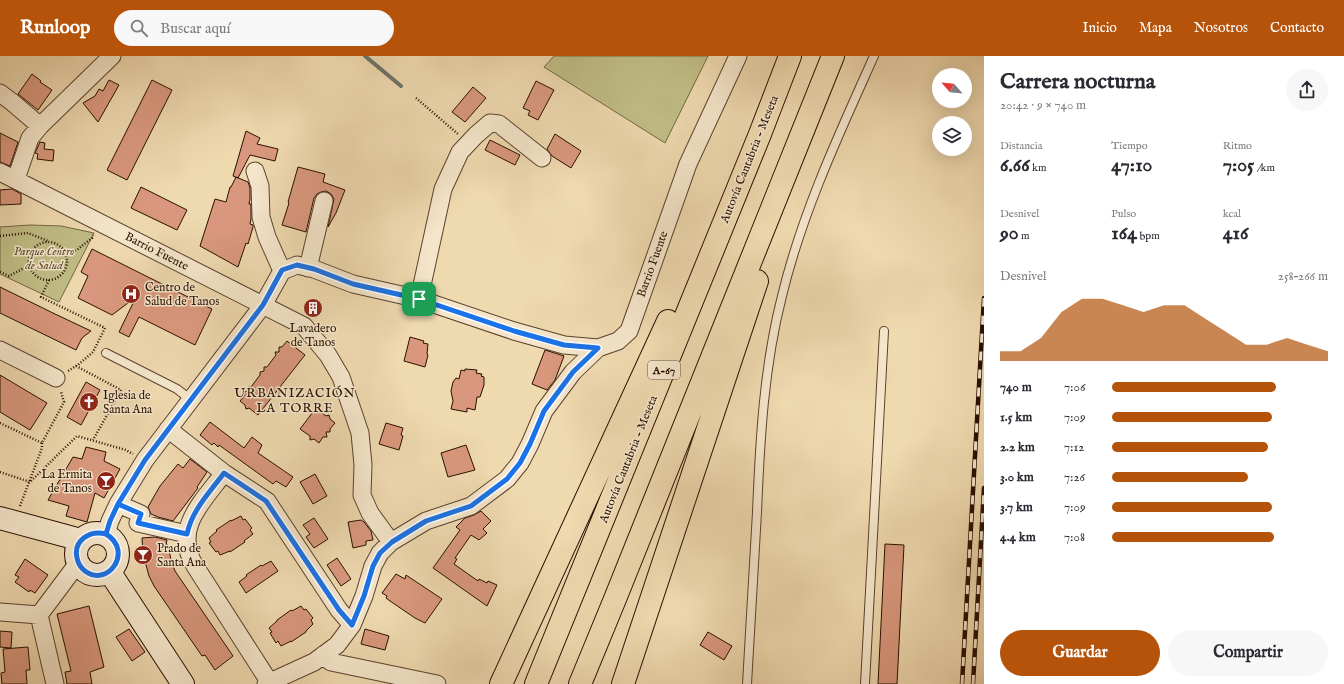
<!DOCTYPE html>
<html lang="es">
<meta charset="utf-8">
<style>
:root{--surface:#fff;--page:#f7f7f7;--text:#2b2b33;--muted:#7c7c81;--accent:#b45309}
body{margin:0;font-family:"IM FELL English",serif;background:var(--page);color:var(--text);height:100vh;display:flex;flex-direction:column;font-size:15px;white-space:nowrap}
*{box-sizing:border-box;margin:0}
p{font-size:13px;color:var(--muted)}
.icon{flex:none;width:22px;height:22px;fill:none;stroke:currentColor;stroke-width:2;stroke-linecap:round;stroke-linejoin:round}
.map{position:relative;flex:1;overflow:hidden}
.sheet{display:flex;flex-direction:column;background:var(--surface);width:360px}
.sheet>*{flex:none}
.needle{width:26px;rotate:297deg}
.fabs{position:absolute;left:932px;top:12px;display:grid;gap:8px}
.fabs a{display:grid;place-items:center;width:40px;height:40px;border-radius:50%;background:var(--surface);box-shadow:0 4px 16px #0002;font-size:20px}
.pin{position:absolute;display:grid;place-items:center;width:34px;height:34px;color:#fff;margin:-17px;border-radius:8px;box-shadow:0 2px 6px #0006}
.round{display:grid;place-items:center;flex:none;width:42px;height:42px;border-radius:21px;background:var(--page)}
.summary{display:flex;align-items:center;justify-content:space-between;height:68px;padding:0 16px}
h1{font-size:22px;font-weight:700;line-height:30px}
.figures{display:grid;grid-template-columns:repeat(3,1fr);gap:6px;height:68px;padding:4px 16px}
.figures div{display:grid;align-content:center}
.figures b{font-size:20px;font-weight:700}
.figures small{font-size:11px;font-weight:400}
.figures p{font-size:11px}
.chart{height:112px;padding:8px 16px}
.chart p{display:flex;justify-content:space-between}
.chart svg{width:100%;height:72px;margin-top:4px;fill:var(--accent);opacity:.7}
.button{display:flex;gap:8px;margin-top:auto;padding:8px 16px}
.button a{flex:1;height:46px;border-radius:24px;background:var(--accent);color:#fff;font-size:16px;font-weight:700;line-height:46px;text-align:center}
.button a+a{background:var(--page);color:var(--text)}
ul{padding:0 16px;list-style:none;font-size:13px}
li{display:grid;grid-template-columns:64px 48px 1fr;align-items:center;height:30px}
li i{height:10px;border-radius:5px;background:var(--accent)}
header{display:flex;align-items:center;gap:24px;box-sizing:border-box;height:56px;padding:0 20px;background:var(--accent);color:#fff}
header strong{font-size:19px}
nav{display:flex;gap:22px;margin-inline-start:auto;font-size:14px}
.search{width:280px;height:36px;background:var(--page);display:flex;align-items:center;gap:10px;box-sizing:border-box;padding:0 14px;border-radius:22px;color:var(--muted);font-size:15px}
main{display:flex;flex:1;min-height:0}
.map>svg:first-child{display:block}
</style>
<header>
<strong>Runloop</strong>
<div class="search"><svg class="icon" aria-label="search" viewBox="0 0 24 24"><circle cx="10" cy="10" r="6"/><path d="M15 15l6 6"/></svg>Buscar aquí</div>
<nav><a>Inicio</a><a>Mapa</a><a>Nosotros</a><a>Contacto</a></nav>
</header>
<main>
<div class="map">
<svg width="984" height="628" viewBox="0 0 984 628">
<rect width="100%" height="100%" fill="#efd9af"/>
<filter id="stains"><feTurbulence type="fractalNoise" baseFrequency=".005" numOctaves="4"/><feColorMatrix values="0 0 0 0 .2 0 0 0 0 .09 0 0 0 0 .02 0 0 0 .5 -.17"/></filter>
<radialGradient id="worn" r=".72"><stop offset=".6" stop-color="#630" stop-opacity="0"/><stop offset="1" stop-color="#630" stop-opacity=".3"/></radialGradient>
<path fill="#c0bd86" stroke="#746644" d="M554 0H708L665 87 544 11Z
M30 169 61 170 94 177 59 246 0 218V171Z"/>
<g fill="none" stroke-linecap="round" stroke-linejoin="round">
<path stroke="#6d756b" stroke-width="4" d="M365 0 401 30"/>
</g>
<path fill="#d9987d" stroke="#290f01" d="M32 18 41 25 40 26 52 34 38 54 18 38Z
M109 24 119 29 98 66 83 47 95 40 99 33 103 35Z
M152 24 172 34 127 124 107 114Z
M536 25 554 34 538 64 528 59 530 55 523 52Z
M473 31 486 42 465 66 452 56Z
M246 75 260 82 257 88 278 93 275 105 250 99 238 122 233 120Z
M0 77 18 86 10 110 0 106Z
M555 78 581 95 571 112 552 100 547 93Z
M490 84 520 99 515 109 485 94Z
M40 86 45 87 44 93 54 94 53 105 37 103 38 98 35 97Z
M298 111 325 118 323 126 345 134 336 157 328 171 334 143 331 138 326 135 321 136 317 138 314 142 306 176 282 169 289 147 288 146Z
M236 121 248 126 250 132V143L249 148H251V163L250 168 253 169V171L248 188 246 187 238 211 200 190 215 143 226 146 230 131H231Z
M141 131 187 154 177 174 131 152Z
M12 133 21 138V148L0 149V134Z
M92 193 212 253 195 289 139 261 129 281 119 276 136 241 112 259 78 242 88 220 81 216Z
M0 231 55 258 91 275 82 282 76 294 0 257Z
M410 281 424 285 423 287 428 288 427 298 428 299 425 311 404 305Z
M287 285 292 289 296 288V292L305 299 258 359 249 352 246 353 245 349 240 345 245 339 244 336 248 335V331H251L260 319V316L264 315V311H267L276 299 275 296H279V291H282Z
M545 294 564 300 555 324 547 334 532 328Z
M465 313 477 314 476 317 482 318 481 320 484 321V329L480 341H477L475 354 467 352V356L451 353 453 345 451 335 453 326 456 322 459 323 461 314 465 315Z
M0 319 47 347 30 374 0 356Z
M86 326 100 334 81 369 67 361Z
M316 352 326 360 329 359 330 363 335 367 330 373V376H326L327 381H323L319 387 314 383 310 384V380L300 373Z
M210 366 244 392 252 381 262 389 258 397 293 421 286 431 276 425 273 428 219 389 218 391 214 387 212 389 200 379Z
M386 367 403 372 401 379 403 380 399 394 379 388Z
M466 389 475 414 448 421 441 397Z
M86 391 106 396 104 405 120 413 104 442 95 437 87 466 66 460 69 450 48 444 73 401 82 403Z
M190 403 207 416 197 431 198 432 173 465 158 461 151 458 148 451 160 430 178 408 183 412Z
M315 418 327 440 313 448 300 426Z
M481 455 491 465 483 473 487 477 479 484 471 479 455 502 457 503 454 508 478 525 479 523 487 527 488 525 497 529 487 550 433 512 460 474 456 471 465 462 474 459Z
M241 460 243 464 245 463 252 472 250 474 253 478 244 485 245 486 230 496V495L220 499 218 495 216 496 209 487 211 486 209 482 217 475 216 474 231 464V465Z
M314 462 328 483 314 492 306 481 310 478 303 469Z
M361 464 364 466 371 475 373 484 366 485V489L353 492 348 466Z
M155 481 167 484 166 489H168L171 504 175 515 233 600 215 614 205 599 202 600 154 530 149 520 143 498 142 482Z
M885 488 904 489 897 628H878Z
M337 502 351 523 341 530 327 509Z
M25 503 48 519 35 537 30 534 29 536 15 526 19 521 15 519Z
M271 505 278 515 246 537 239 526 247 520 246 519 261 509 262 510Z
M396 518 405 523 406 519 442 543 425 567 415 562 390 545 386 542 387 540 382 537Z
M89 550 104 611 90 616 92 628H67L65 616 71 615 57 558Z
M301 550 304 554 306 553 313 562 311 564 313 568 306 575V576L291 586V585L281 590 278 585 276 587 270 577 272 576 269 572 277 565V564L291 554 292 555Z
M129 573 145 596 132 605 116 581Z
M365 573 389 580 385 594 361 588Z
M0 575 12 576 11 592 0 591Z
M708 576 732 590 724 604 700 589Z
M28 591 30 614H26L27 628H2L1 617 5 616 3 593Z"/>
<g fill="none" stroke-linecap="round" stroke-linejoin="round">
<defs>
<path id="lane" d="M106 297 177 333 191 344
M747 628C750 571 754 513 757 456 760 383 764 310 782 240 802 157 839 78 874 0
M865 628 884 275"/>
<path id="street" d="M0 37 12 46 40 70
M255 115 260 130 261 161 267 181 282 215
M0 116 304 270 328 299 341 321 360 377 363 409 362 439 370 457 391 486 380 497 373 510 364 540 352 569 337 589 314 606 266 628
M16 123 30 82 40 70 112 0
M308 212 324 145
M419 243 443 133 460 96 476 79 490 67 499 68 542 102
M0 294 56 322
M168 373 224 417 267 445 339 554 352 569
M224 417C203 445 172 473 195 510L270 627
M118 448 141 458 138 467 187 478
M106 478 110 465 118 448 145 404 263 249 282 215 297 209 314 213 353 228 419 243 514 275 564 289 598 292 618 285 629 275 688 108 738 0
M391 486 426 465 471 450 507 423 520 407 530 388 544 355 573 316 598 292
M0 556 39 559
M39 559 55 628
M39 559 78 507
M323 599 331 606 437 628"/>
<path id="secondary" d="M0 462 81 484
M76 498a21 21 0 1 1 42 0a21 21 0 1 1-42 0Z
M109 515 183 628"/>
<path id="highway" d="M501 628 668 265
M536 628 760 78 790 0
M580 628 615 543 833 0
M623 628 757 225"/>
</defs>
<use href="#lane" stroke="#5a422c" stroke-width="10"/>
<use href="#street" stroke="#5a422c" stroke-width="19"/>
<use href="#secondary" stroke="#290f01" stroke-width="24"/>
<use href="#highway" stroke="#290f01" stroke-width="24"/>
<path stroke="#290f01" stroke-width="2.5" stroke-dasharray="1 2" stroke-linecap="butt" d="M416 42 458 78
M0 180 28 177 48 185
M29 205a19 19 0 1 1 38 0a19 19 0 1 1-38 0Z
M67 199 78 193 92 182 93 179
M0 216 9 220 30 209
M49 224 41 241 105 272 93 296 79 308 68 315
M76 310 121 334 93 384
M0 367 42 387 64 346 61 336
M0 416 30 426 77 380 126 394 133 398
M20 450 42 392V387"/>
<use href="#lane" stroke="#f5e6cb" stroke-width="8"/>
<use href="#street" stroke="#f5e6cb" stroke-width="17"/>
<use href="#secondary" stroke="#f5e6cb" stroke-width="22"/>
<use href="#highway" stroke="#efd9af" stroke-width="22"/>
<defs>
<path id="rail" d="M962 628 984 242
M973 628 984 432"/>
</defs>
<use href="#rail" stroke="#290f01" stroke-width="4.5"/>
<use href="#rail" stroke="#f5e6cb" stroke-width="3" stroke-dasharray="9" stroke-linecap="butt"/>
</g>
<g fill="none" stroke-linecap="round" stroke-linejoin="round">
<defs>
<path id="route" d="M419 243 353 228 314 213 297 209 282 214 263 249 145 404 118 448 110 465 106 478C90 474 73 484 77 502 78 507 81 512 85 515 108 532 134 495 106 478L110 465 118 448 141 458 138 467 187 478C192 454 210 436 224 417L266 445 339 554 352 569 364 540 373 510 380 497 392 486 426 465 471 450 507 423 520 407 530 388 544 355 573 316 598 292 564 289 514 275 419 243"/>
</defs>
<use href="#route" stroke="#fff" stroke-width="8"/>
<use href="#route" stroke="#1a73e8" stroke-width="5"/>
</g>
<defs>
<symbol id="hospital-disc" viewBox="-11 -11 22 22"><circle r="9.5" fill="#8f2418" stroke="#f5e6cb"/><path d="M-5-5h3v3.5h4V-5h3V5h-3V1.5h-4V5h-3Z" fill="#fff"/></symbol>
<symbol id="building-disc" viewBox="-11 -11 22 22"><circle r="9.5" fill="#8f2418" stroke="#f5e6cb"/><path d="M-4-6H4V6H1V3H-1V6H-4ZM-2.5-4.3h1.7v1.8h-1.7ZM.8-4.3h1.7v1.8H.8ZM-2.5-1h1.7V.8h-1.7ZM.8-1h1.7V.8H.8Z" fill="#fff"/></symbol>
<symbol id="church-disc" viewBox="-11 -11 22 22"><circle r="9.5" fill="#8f2418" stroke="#f5e6cb"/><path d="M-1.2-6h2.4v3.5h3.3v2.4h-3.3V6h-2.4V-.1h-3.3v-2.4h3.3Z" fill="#fff"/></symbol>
<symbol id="bar-disc" viewBox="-11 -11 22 22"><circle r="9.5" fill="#8f2418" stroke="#f5e6cb"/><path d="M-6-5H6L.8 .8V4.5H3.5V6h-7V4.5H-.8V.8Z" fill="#fff"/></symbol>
</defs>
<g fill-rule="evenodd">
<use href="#hospital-disc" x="120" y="227" width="22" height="22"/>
<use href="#building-disc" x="302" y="241" width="22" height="22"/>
<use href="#church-disc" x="78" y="335" width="22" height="22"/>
<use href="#bar-disc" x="95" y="414" width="22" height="22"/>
<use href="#bar-disc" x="132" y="488" width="22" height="22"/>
</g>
<g text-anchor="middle" stroke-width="3" stroke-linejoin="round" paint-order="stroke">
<rect fill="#f5e6cb" stroke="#66503e" stroke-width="1" x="648" y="305" width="32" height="18" rx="3"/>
<g font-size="11" font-weight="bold" fill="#290f01">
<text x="664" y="318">A-67</text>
</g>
<g font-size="12" fill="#290f01" stroke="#f5e6cb">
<text transform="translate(749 103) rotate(-68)" y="4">Autovía Cantabria - Meseta</text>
<text transform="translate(157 195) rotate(27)" y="4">Barrio Fuente</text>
<text transform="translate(652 208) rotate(-70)" y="4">Barrio Fuente</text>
<text transform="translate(628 403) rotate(-68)" y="4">Autovía Cantabria - Meseta</text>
</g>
<g font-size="12" font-style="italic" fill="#5e4c30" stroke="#f5e6cb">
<text x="44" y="199">Parque Centro<tspan x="44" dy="14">de Salud</tspan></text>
</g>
<g font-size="12" fill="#290f01" stroke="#f5e6cb" text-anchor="start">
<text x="145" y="235">Centro de<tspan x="145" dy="14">Salud de Tanos</tspan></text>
<text x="313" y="276" text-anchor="middle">Lavadero<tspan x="313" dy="14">de Tanos</tspan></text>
<text x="103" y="343">Iglesia de<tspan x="103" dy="14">Santa Ana</tspan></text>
<text x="92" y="422" text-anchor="end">La Ermita<tspan x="92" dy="14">de Tanos</tspan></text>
<text x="157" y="496">Prado de<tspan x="157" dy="14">Santa Ana</tspan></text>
</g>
<g font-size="13" letter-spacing="1" fill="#290f01" stroke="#f5e6cb">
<text x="295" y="341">URBANIZACIÓN<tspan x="295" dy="15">LA TORRE</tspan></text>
</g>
</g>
<rect width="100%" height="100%" filter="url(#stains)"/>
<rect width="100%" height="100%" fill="url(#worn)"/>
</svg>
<div class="fabs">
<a><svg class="needle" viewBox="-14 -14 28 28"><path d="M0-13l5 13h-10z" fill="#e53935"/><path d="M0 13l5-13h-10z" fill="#7c7c81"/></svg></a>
<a><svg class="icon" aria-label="layers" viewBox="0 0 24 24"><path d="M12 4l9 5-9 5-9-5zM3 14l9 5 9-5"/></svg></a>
</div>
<div class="pin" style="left:419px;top:243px;background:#1e9e55"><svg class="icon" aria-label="arrive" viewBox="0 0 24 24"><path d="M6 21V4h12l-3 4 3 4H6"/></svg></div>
</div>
<section class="sheet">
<div class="summary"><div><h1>Carrera nocturna</h1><p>20:42 · 9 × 740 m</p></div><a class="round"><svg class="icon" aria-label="share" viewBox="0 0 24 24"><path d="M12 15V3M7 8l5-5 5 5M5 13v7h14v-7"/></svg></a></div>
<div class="figures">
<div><p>Distancia</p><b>6.66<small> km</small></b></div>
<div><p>Tiempo</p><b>47:10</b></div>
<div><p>Ritmo</p><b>7:05<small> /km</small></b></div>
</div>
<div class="figures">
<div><p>Desnivel</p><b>90<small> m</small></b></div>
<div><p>Pulso</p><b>164<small> bpm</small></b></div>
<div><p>kcal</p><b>416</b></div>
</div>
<div class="chart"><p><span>Desnivel</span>258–266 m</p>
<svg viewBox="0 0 160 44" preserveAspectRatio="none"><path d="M0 44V38L10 38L20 30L30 14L40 6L50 6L60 10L70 14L80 10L90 10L100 18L110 26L120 34L130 34L140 30L150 34L160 38V44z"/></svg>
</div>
<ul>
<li><b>740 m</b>7:06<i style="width:76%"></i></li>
<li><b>1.5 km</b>7:09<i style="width:74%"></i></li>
<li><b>2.2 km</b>7:12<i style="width:72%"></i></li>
<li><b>3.0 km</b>7:26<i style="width:63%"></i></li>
<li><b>3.7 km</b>7:09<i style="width:74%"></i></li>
<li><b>4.4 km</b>7:08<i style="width:75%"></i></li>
</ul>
<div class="button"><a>Guardar</a><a>Compartir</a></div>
</section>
</main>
